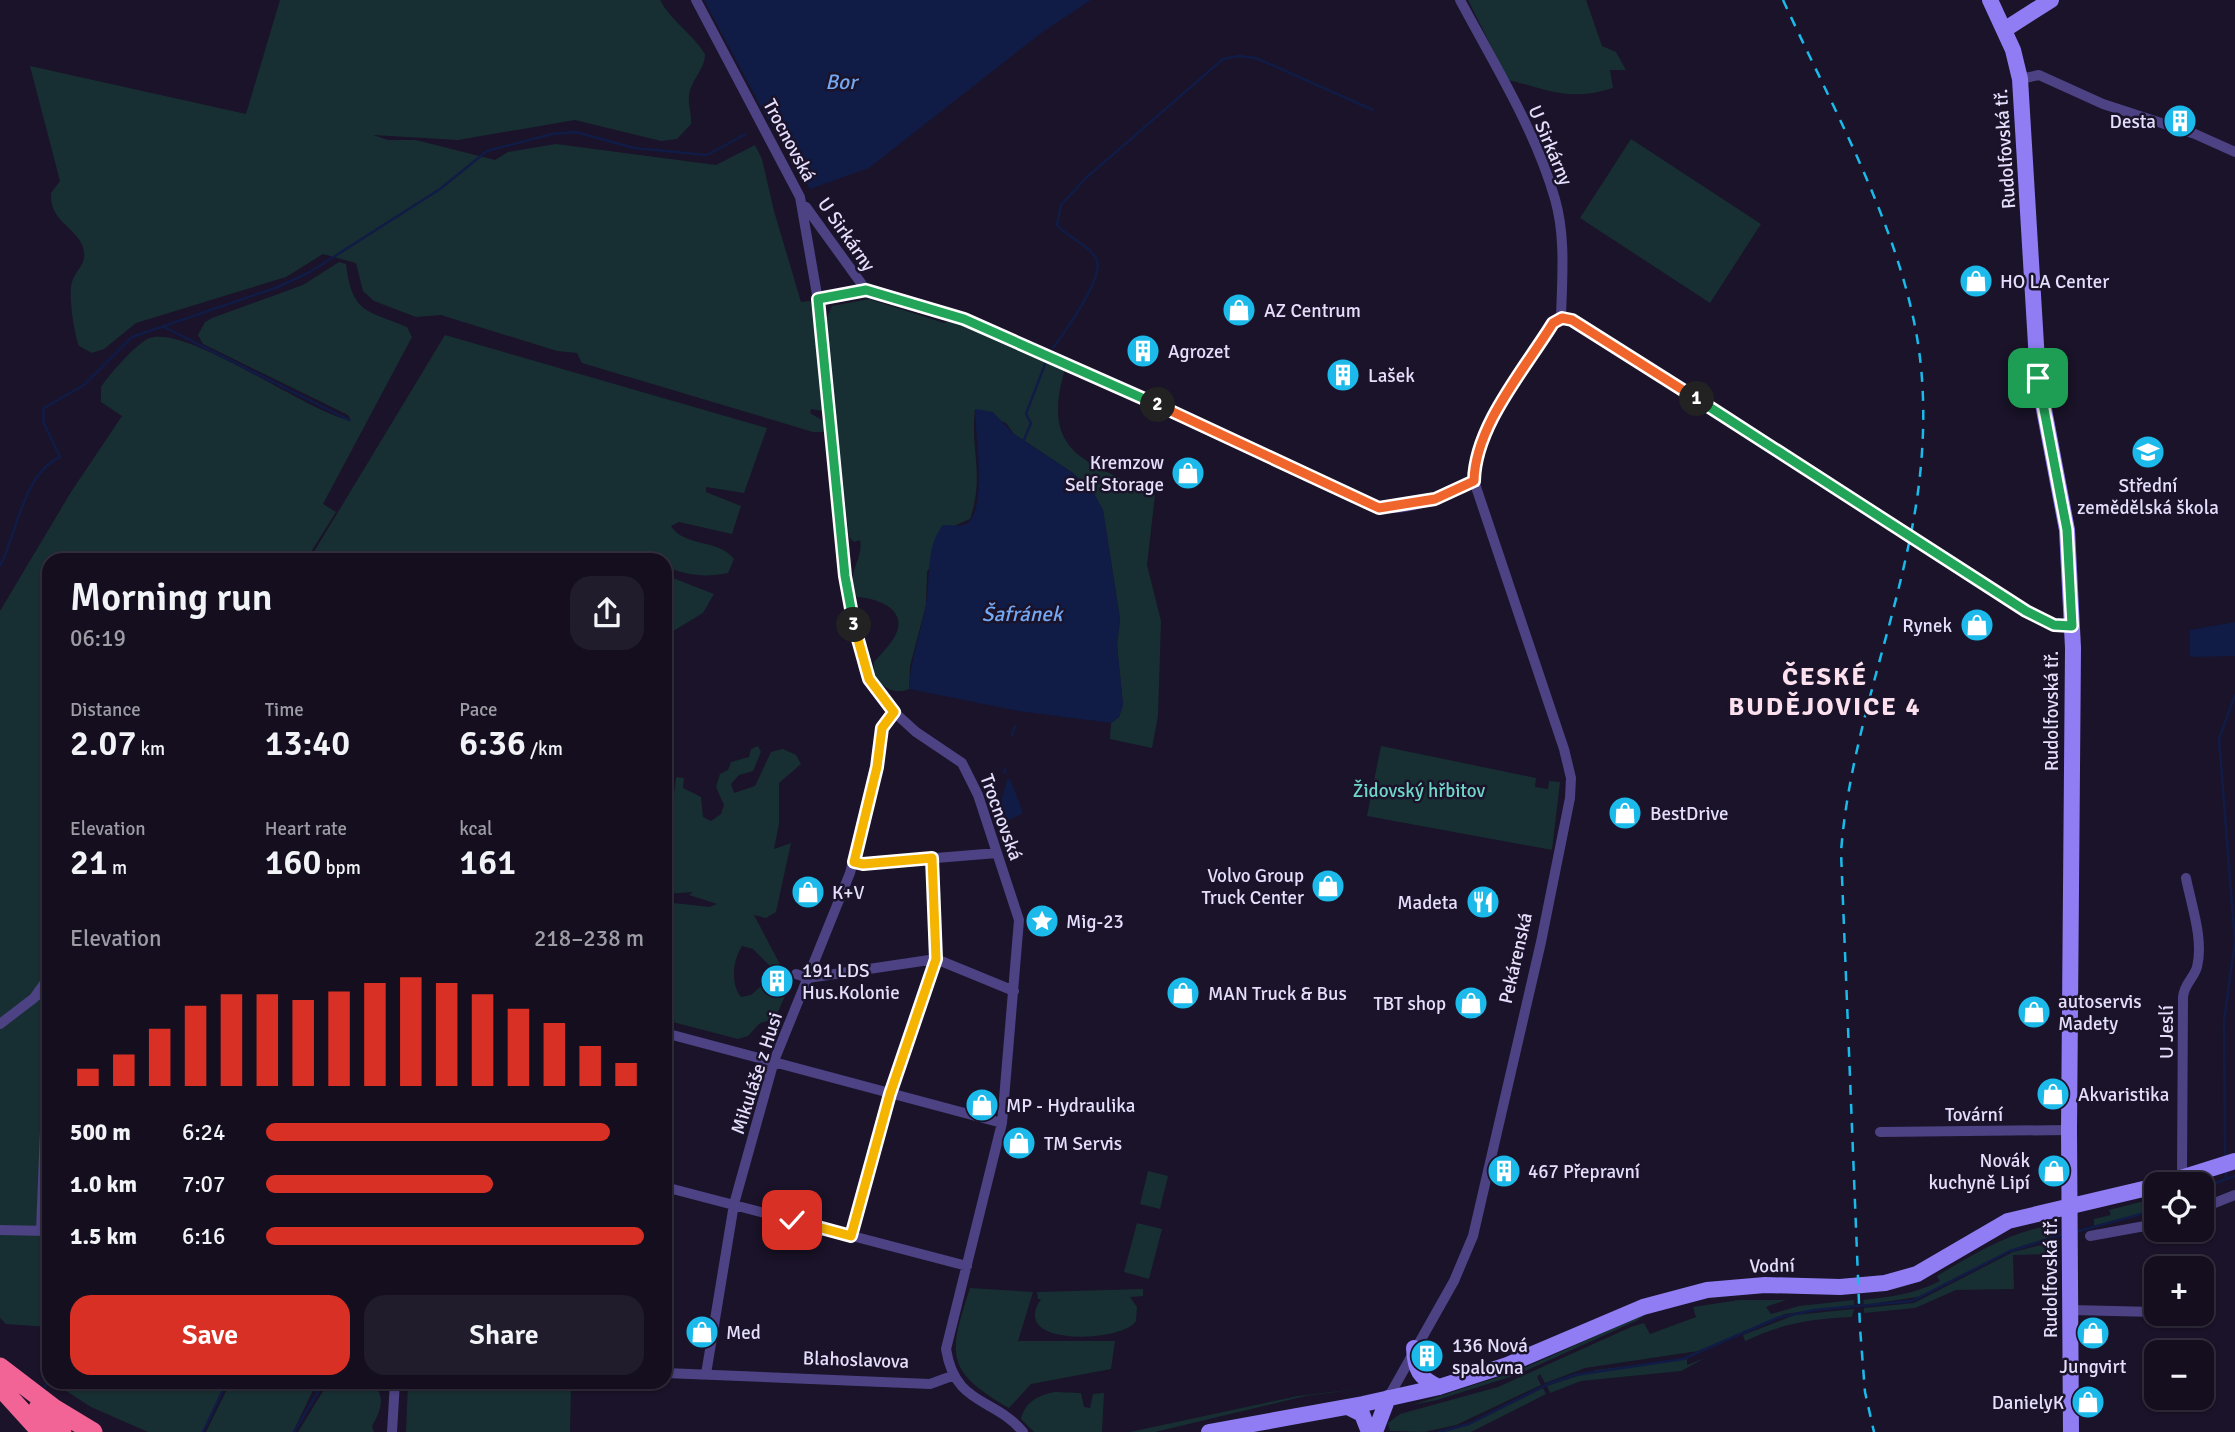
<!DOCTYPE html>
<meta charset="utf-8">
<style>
:root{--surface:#140e1f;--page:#211c2c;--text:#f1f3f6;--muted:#9d9ca4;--line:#332e3d;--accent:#d93025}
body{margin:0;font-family:Signika,sans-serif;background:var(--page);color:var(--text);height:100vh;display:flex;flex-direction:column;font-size:26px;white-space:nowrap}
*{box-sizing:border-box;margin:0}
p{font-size:23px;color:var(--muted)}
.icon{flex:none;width:38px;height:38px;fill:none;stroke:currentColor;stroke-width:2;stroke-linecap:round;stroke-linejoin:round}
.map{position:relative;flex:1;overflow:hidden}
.side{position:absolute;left:42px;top:553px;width:630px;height:836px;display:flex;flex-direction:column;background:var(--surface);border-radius:21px;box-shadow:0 2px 5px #0004,0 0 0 2px var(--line)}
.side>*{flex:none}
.buttons{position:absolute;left:2144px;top:1172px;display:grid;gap:14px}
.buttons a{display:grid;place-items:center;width:70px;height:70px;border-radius:14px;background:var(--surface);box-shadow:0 2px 5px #0004,0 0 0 2px var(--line);font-size:35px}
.pin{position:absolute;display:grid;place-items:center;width:60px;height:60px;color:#fff;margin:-30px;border-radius:14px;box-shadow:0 4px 10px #0006}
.km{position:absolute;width:35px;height:35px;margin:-18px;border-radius:50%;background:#222;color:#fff;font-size:19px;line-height:35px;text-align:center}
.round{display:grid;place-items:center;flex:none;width:74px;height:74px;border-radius:21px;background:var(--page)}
.overview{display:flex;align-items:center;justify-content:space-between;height:119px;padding:0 28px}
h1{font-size:38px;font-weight:600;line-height:52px}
.metrics{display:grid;grid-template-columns:repeat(3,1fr);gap:10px;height:119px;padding:7px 28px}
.metrics div{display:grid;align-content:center}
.metrics b{font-size:35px;font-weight:600}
.metrics small{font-size:19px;font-weight:400}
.metrics p{font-size:19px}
.chart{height:196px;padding:14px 28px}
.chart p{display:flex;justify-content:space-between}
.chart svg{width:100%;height:126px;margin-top:7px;stroke:var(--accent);stroke-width:6}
.primary-button{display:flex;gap:14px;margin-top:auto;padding:14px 28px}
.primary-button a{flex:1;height:80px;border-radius:21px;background:var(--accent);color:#fff;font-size:28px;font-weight:600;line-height:80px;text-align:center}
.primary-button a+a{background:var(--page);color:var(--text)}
ul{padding:0 28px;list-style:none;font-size:23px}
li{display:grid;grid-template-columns:112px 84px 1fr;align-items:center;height:52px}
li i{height:18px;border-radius:9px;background:var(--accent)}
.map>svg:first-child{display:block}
</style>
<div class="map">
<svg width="2235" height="1432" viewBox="0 0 2235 1432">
<rect width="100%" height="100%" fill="#1a1329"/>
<path fill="#172f32" d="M280 0H660C671 21 692 33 705 54 705 70 691 79 689 96 688 106 692 114 691 124L677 139 661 141 575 120 458 140 373 135 388 140H416L495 160 508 152 556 144 716 165 755 145 762 159 774 211 801 302 810 301 815 322 823 411 811 409 810 413 825 422 826 432H813L582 363 577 353 557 351 441 315 416 317 374 301 363 291 356 263 323 254 286 277 136 323 104 349 92 353 79 346C74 334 68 293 72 282 75 271 86 265 84 252 81 228 49 224 51 193L60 181 30 66 246 114Z
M1468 0H1586L1602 46 1616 52 1626 70H1610L1613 88C1568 102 1551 90 1508 80Z
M1631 139 1761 224 1710 303 1580 218Z
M339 262 346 264C352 314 367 310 407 327L412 337 323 504 336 512 306 560H49V1327L6 1324 0 1318V611L71 492 122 416 101 402V387C109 375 137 342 150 338 188 325 305 411 351 421L348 415 203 344 198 335 205 322 212 318 303 285Z
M869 299 944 323 951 320 1065 369C1039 457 1089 461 1155 495L1147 565 1161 621 1158 716 1152 748 1110 739 1111 723 1119 717 1123 705 1117 645 1120 619 1103 510 1073 473 1014 434 1006 423 975 409C970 451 985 474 970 519L956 525 927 572 926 605 910 666 909 689C895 695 884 688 874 677V662C880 655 887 648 892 641 912 611 881 599 857 597 844 572 864 561 860 540L854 542 849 537 825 322 832 306Z
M445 335 767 428 744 493 706 487V492L741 506 732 534 679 522 671 526C684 547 719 539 734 559L728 573C704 578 688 575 665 567V560L644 559 309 560Z
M665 575 714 594 703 613 665 636Z
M758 746 761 752 753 771 739 775 731 784 734 793 755 786 771 752 783 749 796 755 801 764 779 783V824L774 849 791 843 776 912 766 918 754 915 782 968 774 970 753 949 742 946C733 960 730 983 741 997L751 995 765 983 786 993 775 1019 760 1023 748 1036 738 1039 665 1020V902L709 907 717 904 689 895 693 892 665 894V854L669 851 665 841V820L672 812 676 777 684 778 683 788 701 797 703 817 711 821 721 814 724 805 716 787 720 774 728 770 731 762 749 757 751 749Z
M1381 746 1536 778 1535 787 1548 789 1549 781 1560 782 1552 850 1367 816Z
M1148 1171 1168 1176 1160 1209 1140 1204Z
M2156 1198 2150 1203 2153 1210 2094 1226V1219L2111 1215 2109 1210Z
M1137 1223 1162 1229 1149 1279 1124 1272Z
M2048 1226 2054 1236 2010 1250 1923 1296 1864 1305 1863 1300C1891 1297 1914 1294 1940 1281L1937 1276C1970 1256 2009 1232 2048 1226Z
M2057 1241V1254L2013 1255 2014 1289 1956 1290 1915 1308 1864 1313V1308L1914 1303 2013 1252Z
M970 1288 1033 1292 1018 1341H1115L1111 1369 1031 1384 1009 1408C945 1371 948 1355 970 1288Z
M1143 1289V1296L1130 1297 1137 1307 1136 1321C1122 1343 1007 1347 1041 1299H1038L1037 1292Z
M1739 1300H1786L1766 1307 1771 1314 1799 1306 1854 1300V1305L1785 1314 1698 1351 1585 1368 1545 1383 1540 1374 1537 1377 1541 1385 1456 1425 1424 1432 1390 1431 1388 1423 1400 1414 1498 1387 1631 1327 1644 1323 1650 1334 1696 1317 1693 1307Z
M1854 1309 1852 1317C1810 1319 1784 1323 1745 1341L1743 1335 1795 1315Z
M1650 1312 1638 1320 1516 1375 1437 1400 1412 1405 1517 1371Z
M1705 1358 1681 1371 1581 1381 1550 1393 1547 1386 1596 1370 1687 1359V1365Z
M54 1383H225L203 1432H148L91 1407Z
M230 1383 315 1382V1386L293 1432H206Z
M328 1383H373C386 1398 381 1410 372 1426L374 1432H298Z
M408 1383H571L570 1432H406Z
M1366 1388 1305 1396 1155 1432H1130L1298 1396Z
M1543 1388 1546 1394 1471 1432H1444L1469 1425Z
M1055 1392 1081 1393 1084 1407 1090 1408 1093 1394 1104 1393 1102 1432H1034L1021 1419C1025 1402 1038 1395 1055 1392Z"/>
<path fill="#101c45" d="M704 0H1091L1040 34 869 168 810 189 767 118Z
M975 409 993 412 1014 434 1073 473 1094 493 1103 510 1120 619 1117 645 1123 705 1119 717 1111 723 1018 711 909 689C910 659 921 633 926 604 931 578 925 547 943 525 950 525 960 527 966 524 988 512 975 431 975 409Z
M2235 622V656L2190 657V630Z
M1010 778 1023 813 1009 820 998 811 1007 780Z"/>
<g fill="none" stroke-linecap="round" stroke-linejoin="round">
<path stroke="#101c45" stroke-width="2.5" d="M162 326 349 420
M1053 348C1064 333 1103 279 1097 261 1093 247 1067 237 1057 225L1061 205 1086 178 1223 59 1238 56 1256 58 1373 110
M1023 442 1031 423 1026 414 1045 364
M0 566C17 533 23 474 60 457L43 421 44 408 84 385 132 337 278 287 310 272 440 189 487 151 552 134 576 132 634 148 707 155 746 134
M1012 735 1015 726
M1005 773V769
M2225 1156 2224 1021 2235 942 2219 739 2235 695
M2226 1170V1179
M2202 1188 2235 1176
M2075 1232 2156 1210
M45 1387 49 1380
M203 1432 227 1382
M294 1432 324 1382
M1439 1432 1469 1424 1548 1384 1575 1375 1683 1359 1777 1318 1814 1310 1912 1301 2010 1251 2065 1234"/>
<path stroke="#4d4283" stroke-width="10" d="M696 0 800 197 820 312 845 576 864 669 875 690 894 712 916 732 962 763 978 795 1019 920 1002 1123 946 1349C955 1406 994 1397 1023 1432
M1460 0C1494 64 1535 129 1555 199 1566 237 1562 279 1561 318
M2020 79 2039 75 2103 104 2195 134 2235 152
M806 207 866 290 964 319 1011 338 1347 495C1357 499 1368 505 1378 507 1410 513 1447 494 1474 481
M818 299 866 290
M854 862 863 864 997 853
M796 974 808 978 936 959 1014 991
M41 991 47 1004 49 1019
M0 1024 34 998 49 977
M665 1033 1002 1123
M1880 1132 2069 1130
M2182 1178 2183 997C2184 984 2194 978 2197 967 2204 940 2191 904 2186 878
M665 1187 967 1266
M2202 1208 2235 1195
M0 1230 49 1231
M41 1231 49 1029
M851 1236 890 1094 936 959 932 858
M2090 1236 2156 1224
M2071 1310 2155 1312
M665 1373 930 1384 952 1376
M706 1374 734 1204 774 1061 850 873 877 767 882 728 894 712
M1388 1398 1454 1281 1473 1236 1541 942 1570 798 1571 778 1564 749 1474 481C1475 426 1524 370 1553 323L1561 318 1572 320 2026 611 2054 625 2072 626
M392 1432 395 1382"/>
<path stroke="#907df3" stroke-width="16" d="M1990 0 2013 50 2020 79 2038 378 2067 530 2073 648 2069 1130 2071 1432
M2004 30 2051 0
M2159 1185 2235 1161
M1414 1348C1415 1370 1419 1378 1439 1387
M1348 1407 1362 1414 1369 1432
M1209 1432 1363 1404 1439 1387 1507 1365 1643 1307 1707 1290 1765 1285 1840 1287 1885 1283 1917 1274 2008 1221 2156 1186
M1375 1432 1388 1398"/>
<path stroke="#f16495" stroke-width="19" d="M0 1367 55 1409 93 1432
M0 1387 41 1432
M38 1408 62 1432"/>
<path stroke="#1bbaea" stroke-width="2.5" stroke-dasharray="10 9" stroke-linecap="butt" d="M1783 0C1829 100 1890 210 1913 317 1929 388 1925 467 1910 538 1889 643 1849 745 1841 852L1860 1328 1865 1392 1874 1432"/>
</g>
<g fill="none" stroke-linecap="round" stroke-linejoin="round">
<defs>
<path id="split-1" d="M1697 399 2026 611 2054 625 2072 626 2067 530 2038 378"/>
<path id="split-2" d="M1158 405 1379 508 1435 499 1474 481C1475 426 1524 370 1553 323L1562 318 1572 320 1697 399"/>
<path id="split-3" d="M854 625 845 576 818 299 866 290 964 319 1158 405"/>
<path id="split-4" d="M792 1220 851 1236 890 1094 936 959 932 858 863 864 854 862 877 767 882 728 894 712 869 679 854 625"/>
</defs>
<use href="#split-1" stroke="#fff" stroke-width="14"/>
<use href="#split-2" stroke="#fff" stroke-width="14"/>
<use href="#split-3" stroke="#fff" stroke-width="14"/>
<use href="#split-4" stroke="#fff" stroke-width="14"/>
<use href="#split-1" stroke="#22a559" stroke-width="9"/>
<use href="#split-2" stroke="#f0652b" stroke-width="9"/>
<use href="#split-3" stroke="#22a559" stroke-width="9"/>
<use href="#split-4" stroke="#f5b400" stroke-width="9"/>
</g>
<defs>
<symbol id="building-disc" viewBox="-11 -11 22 22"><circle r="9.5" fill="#1bbaea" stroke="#1a1329"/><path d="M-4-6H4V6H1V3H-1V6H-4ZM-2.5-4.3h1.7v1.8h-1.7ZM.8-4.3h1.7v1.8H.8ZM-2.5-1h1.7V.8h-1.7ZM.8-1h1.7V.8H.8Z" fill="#fff"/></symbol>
<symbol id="shop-disc" viewBox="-11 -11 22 22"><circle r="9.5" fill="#1bbaea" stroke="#1a1329"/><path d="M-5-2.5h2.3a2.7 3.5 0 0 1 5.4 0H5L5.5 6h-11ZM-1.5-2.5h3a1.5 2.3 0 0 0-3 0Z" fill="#fff"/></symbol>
<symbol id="school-disc" viewBox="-11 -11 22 22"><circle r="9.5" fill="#1bbaea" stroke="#1a1329"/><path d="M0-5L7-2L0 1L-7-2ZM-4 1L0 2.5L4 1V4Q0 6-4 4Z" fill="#fff"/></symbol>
<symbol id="restaurant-disc" viewBox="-11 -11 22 22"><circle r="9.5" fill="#1bbaea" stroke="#1a1329"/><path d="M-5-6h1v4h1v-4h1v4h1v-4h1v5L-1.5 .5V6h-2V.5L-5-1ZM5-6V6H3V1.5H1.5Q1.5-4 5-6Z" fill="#fff"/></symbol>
<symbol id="sight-disc" viewBox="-11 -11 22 22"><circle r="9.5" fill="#1bbaea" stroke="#1a1329"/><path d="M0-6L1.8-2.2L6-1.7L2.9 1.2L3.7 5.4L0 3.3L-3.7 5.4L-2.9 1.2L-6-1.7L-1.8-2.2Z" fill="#fff"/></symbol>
</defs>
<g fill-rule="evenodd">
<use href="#building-disc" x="2161" y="102" width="38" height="38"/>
<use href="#shop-disc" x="1957" y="262" width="38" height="38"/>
<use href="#shop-disc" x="1220" y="291" width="38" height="38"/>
<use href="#building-disc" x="1124" y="332" width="38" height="38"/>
<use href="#building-disc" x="1324" y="356" width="38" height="38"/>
<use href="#school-disc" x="2129" y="433" width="38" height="38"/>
<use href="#shop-disc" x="1169" y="454" width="38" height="38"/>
<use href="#shop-disc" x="1958" y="606" width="38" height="38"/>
<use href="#shop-disc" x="1606" y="794" width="38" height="38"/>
<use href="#shop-disc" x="1309" y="867" width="38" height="38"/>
<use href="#shop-disc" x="789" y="873" width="38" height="38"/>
<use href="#restaurant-disc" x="1464" y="883" width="38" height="38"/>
<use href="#sight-disc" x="1023" y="902" width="38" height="38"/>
<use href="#building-disc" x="758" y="962" width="38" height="38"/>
<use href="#shop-disc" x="1164" y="974" width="38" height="38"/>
<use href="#shop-disc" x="1452" y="984" width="38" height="38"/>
<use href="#shop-disc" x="2015" y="993" width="38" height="38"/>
<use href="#shop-disc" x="2034" y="1075" width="38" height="38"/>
<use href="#shop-disc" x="963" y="1086" width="38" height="38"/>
<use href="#shop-disc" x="1000" y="1124" width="38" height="38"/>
<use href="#building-disc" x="1485" y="1152" width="38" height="38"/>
<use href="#shop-disc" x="2035" y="1152" width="38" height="38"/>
<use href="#shop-disc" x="683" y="1313" width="38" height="38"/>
<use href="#shop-disc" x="2074" y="1314" width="38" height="38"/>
<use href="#building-disc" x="1408" y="1337" width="38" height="38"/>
<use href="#shop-disc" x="2069" y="1383" width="38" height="38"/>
</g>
<g text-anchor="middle" stroke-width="5" stroke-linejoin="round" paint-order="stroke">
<g font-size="19" fill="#e5defc" stroke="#1a1329" text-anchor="start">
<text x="2156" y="128" text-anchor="end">Desta</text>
<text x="2000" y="288">HO LA Center</text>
<text x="1264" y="317">AZ Centrum</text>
<text x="1168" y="358">Agrozet</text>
<text x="1368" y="382">Lašek</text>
<text x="1164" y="469" text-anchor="end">Kremzow<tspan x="1164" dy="22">Self Storage</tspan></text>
<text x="2148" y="492" text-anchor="middle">Střední<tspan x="2148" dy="22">zemědělská škola</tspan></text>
<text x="1952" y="632" text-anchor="end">Rynek</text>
<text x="1650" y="820">BestDrive</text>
<text x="1304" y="882" text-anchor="end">Volvo Group<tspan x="1304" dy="22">Truck Center</tspan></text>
<text x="832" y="899">K+V</text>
<text x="1458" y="909" text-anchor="end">Madeta</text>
<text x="1066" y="928">Mig-23</text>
<text x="802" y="977">191 LDS<tspan x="802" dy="22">Hus.Kolonie</tspan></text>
<text x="1208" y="1000">MAN Truck &amp; Bus</text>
<text x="2058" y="1008">autoservis<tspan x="2058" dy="22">Madety</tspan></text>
<text x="1446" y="1010" text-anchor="end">TBT shop</text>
<text x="2078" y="1101">Akvaristika</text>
<text x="1006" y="1112">MP - Hydraulika</text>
<text x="1044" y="1150">TM Servis</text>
<text x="2030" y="1167" text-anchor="end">Novák<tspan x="2030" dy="22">kuchyně Lipí</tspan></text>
<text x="1528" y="1178">467 Přepravní</text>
<text x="726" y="1339">Med</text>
<text x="1452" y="1352">136 Nová<tspan x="1452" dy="22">spalovna</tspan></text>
<text x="2093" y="1373" text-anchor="middle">Jungvirt</text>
<text x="2064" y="1409" text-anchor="end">DanielyK</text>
</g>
<g font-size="19" fill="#e5defc" stroke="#1a1329">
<text transform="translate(790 140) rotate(62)" y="7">Trocnovská</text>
<text transform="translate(1551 145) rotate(67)" y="7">U Sirkárny</text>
<text transform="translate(2004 149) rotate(-94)" y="7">Rudolfovská tř.</text>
<text transform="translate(847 234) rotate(55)" y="7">U Sirkárny</text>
<text transform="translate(2051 711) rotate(-90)" y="7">Rudolfovská tř.</text>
<text transform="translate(1002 817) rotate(70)" y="7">Trocnovská</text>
<text transform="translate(1515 958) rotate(-77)" y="7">Pekárenská</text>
<text transform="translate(2166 1032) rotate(-90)" y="7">U Jeslí</text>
<text transform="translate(756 1073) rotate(-72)" y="7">Mikuláše z Husi</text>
<text x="1974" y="1121">Tovární</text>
<text transform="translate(1772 1265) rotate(-1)" y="7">Vodní</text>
<text transform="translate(2050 1278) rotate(-90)" y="7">Rudolfovská tř.</text>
<text transform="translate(856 1359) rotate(2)" y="7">Blahoslavova</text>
</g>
<g font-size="19" fill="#6fd7ca" stroke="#1a1329">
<text x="1419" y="797">Židovský hřbitov</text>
</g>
<g font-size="21" font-style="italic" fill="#75a8f2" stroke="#1a1329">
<text x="841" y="89">Bor</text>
<text x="1022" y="621">Šafránek</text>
</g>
<g font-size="26" font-weight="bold" letter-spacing="2" fill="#fce0ee" stroke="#1a1329">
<text x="1825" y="685">ČESKÉ<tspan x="1825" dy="30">BUDĚJOVICE 4</tspan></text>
</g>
</g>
</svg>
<div class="buttons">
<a><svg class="icon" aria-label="locate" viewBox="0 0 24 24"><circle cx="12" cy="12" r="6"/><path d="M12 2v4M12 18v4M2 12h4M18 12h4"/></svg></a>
<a>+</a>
<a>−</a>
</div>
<div class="pin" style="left:2038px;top:378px;background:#1e9e55"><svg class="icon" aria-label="arrive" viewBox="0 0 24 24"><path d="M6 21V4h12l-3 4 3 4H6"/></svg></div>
<div class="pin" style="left:792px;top:1220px;background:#d93025"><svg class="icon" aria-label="check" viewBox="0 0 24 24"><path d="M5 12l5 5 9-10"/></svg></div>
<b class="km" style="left:1697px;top:399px">1</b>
<b class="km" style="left:1158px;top:405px">2</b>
<b class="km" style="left:854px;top:625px">3</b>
<section class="side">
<div class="overview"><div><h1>Morning run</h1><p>06:19</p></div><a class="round"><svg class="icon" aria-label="share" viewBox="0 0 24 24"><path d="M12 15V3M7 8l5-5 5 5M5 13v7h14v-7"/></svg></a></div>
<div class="metrics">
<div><p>Distance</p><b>2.07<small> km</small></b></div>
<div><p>Time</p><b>13:40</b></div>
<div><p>Pace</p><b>6:36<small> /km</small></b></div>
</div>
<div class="metrics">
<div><p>Elevation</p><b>21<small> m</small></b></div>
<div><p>Heart rate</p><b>160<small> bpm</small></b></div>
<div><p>kcal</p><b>161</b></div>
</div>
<div class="chart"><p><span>Elevation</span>218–238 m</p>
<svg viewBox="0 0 160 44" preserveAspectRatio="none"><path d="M5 44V38M15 44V33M25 44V24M35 44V16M45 44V12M55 44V12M65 44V14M75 44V11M85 44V8M95 44V6M105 44V8M115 44V12M125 44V17M135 44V22M145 44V30M155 44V36"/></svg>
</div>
<ul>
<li><b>500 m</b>6:24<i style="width:91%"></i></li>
<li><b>1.0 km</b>7:07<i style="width:60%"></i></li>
<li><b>1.5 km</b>6:16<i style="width:100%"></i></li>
</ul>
<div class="primary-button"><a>Save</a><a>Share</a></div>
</section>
</div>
